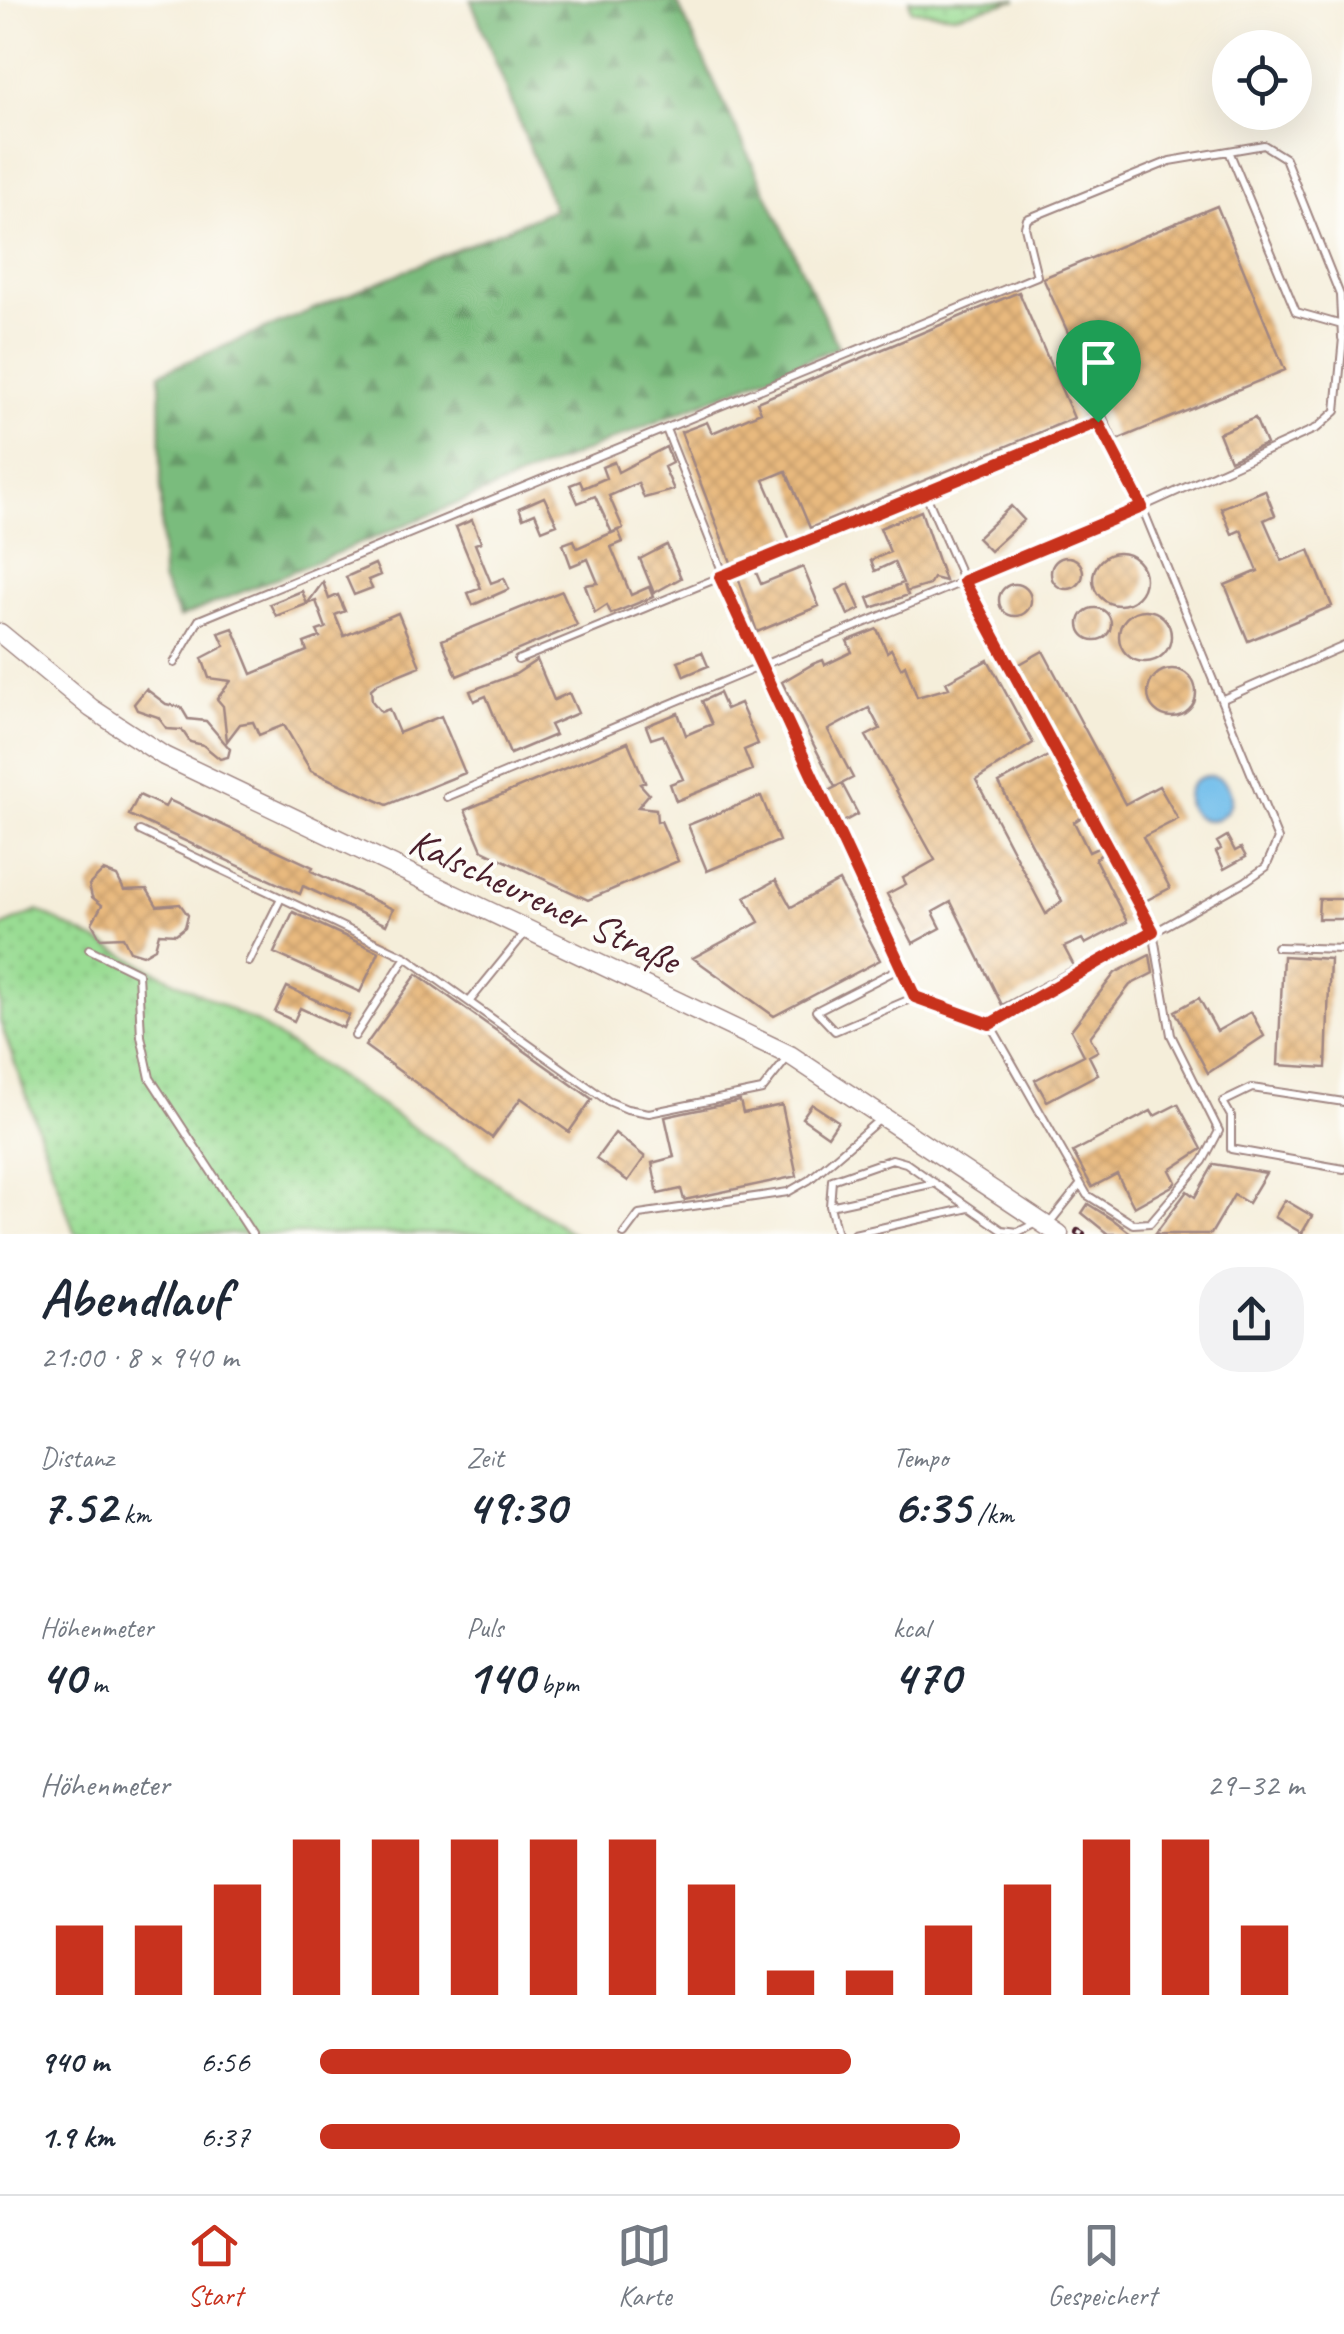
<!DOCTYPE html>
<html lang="de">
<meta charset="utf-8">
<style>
:root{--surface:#fff;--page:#f2f2f3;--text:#1f2937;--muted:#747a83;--line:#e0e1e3;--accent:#c8321e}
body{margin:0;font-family:Caveat,sans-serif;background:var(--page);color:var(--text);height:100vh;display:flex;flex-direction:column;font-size:38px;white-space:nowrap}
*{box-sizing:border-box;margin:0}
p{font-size:32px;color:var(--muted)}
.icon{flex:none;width:55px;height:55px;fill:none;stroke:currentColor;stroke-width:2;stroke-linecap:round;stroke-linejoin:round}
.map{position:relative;height:1234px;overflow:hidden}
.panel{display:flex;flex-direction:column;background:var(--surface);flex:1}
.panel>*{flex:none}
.fabs{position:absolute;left:1212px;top:30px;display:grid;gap:20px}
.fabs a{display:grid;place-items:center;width:100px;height:100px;border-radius:50%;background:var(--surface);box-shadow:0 10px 40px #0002;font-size:50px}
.pin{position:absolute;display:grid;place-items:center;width:85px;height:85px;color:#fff;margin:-102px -42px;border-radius:50% 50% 50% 0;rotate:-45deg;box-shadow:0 0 10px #0007}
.pin .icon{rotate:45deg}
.round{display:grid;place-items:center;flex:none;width:105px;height:105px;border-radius:40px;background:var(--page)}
.head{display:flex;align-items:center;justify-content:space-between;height:170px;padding:0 40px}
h1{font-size:55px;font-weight:600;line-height:75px}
.metrics{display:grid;grid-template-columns:repeat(3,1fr);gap:15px;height:170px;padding:10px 40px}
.metrics div{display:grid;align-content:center}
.metrics b{font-size:50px;font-weight:600}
.metrics small{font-size:28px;font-weight:400}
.metrics p{font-size:28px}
.chart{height:280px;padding:20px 40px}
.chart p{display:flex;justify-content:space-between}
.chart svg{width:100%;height:180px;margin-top:10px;stroke:var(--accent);stroke-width:6}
ul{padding:0 40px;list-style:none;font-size:32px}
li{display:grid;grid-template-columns:160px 120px 1fr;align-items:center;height:75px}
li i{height:25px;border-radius:12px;background:var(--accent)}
.dock{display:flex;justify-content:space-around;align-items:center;height:140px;border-top:2px solid var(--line);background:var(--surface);font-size:28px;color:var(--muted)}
.dock a{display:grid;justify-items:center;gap:5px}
.dock .active{color:var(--accent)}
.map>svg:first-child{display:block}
</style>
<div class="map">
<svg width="1344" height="1234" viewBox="0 0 1344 1234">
<defs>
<pattern id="grass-dots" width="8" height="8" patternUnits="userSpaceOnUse" patternTransform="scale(2.5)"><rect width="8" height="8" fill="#99dc93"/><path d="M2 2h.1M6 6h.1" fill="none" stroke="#85bc7f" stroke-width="1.8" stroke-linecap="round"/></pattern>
<pattern id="forest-firs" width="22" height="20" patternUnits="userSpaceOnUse" patternTransform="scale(2.5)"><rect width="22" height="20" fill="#7abc7d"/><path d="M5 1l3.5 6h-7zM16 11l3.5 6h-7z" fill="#669867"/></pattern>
<pattern id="building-cross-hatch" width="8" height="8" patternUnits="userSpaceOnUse" patternTransform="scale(2.5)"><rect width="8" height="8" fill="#e8b97e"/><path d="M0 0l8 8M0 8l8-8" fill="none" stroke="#c89f6d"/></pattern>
</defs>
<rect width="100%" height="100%" fill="#fdfcf7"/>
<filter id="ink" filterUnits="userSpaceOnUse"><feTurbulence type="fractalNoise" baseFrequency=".01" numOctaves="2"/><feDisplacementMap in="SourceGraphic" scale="20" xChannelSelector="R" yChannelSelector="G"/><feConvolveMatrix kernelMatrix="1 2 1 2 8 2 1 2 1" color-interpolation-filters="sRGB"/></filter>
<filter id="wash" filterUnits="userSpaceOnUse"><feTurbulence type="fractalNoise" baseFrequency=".0048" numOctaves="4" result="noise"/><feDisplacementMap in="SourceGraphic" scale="40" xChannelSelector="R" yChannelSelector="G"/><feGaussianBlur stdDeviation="2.25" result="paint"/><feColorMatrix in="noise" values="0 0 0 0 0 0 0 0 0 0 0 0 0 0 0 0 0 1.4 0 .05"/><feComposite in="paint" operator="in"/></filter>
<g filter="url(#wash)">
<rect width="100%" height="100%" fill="#f5eeda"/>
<path fill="url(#grass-dots)" stroke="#727e5f" stroke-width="2.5" d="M909 0H1017L955 15 911 10Z
M38 911 257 1023 573 1234H75L0 1021V927Z"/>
<path fill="url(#forest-firs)" stroke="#626e54" stroke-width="2.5" d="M471 0H676L838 347 179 618 162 580 160 373 554 209Z"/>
<path fill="#71beeb" stroke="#5e6e8b" stroke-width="2.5" d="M1187 798a22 22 0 1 1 44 0a22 22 0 1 1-44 0Z"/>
<g id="blocks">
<path fill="url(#building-cross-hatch)" d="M1217 206 1285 370 1117 440 1043 278Z
M1019 292 1074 418 810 528 786 471 764 480 790 540 732 565 681 432 707 422 712 433 761 412 757 402Z
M1255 418 1266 444 1230 460 1219 433Z
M666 447 672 463 664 467 674 490 644 498 638 483 609 496 623 528 612 533 595 496 578 503 570 485 580 481 583 488 606 478 602 467 614 462 618 472Z
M1265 490 1275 515 1264 520 1282 561 1309 550 1332 606 1248 641 1225 585 1258 571 1241 530 1232 534 1221 508Z
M544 497 557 524 542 530 535 513 523 518 519 508Z
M1011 506 1024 520 990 551 977 538Z
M921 511 945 581 933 578 929 585 906 592 904 585 908 595 872 608 868 598 903 583 894 562 875 571 871 560 890 552 880 528Z
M472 520 481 542 475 544 491 583 504 578 509 589 473 605 468 593 481 588 456 527Z
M618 530 623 542 611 547 631 595 649 587 653 597 611 614 607 605 595 613 585 585 598 583 588 559 571 566 563 544 574 540 577 548Z
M667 545 681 578 654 593 640 559Z
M1093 579a26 26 0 1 1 52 0a26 26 0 1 1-52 0Z
M1051 573a16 16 0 1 1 32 0a16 16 0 1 1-32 0Z
M375 564 380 575 368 580 372 588 354 595 346 577Z
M803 567 819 606 757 632 738 577 755 570 761 584Z
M323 582 329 599 338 595 345 611 335 615 344 636 398 613 420 666 378 683 371 689 372 701 381 712 389 709 399 733 441 716 465 773 387 805 311 771 284 725 259 735 253 722 240 724 227 741 223 706 217 699 231 681 209 678 202 658 225 646 219 633 233 628 252 674 307 651 304 643 320 637 317 631 326 628 316 601 307 604Z
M849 584 860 609 848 615 837 590Z
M999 600a16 16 0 1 1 32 0a16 16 0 1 1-32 0Z
M302 591 307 604 276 616 270 604Z
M562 591 577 625 457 676 442 640Z
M1079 624a16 16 0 1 1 32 0a16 16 0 1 1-32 0Z
M1119 636a26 26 0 1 1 52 0a26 26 0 1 1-52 0Z
M877 629 887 652 891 649 901 668 905 665 917 697 949 688 946 682 988 660 1033 743 976 780 1037 897 1046 914 1062 901 999 783 1050 755 1083 816 1074 822 1089 852 1100 847 1103 853 1095 859 1127 922 1085 944 1082 939 1064 947 1074 966 1002 1005 951 902 933 912 941 928 913 943 887 894 906 884 903 878 935 860 866 736 880 729 869 708 828 730 853 778 835 787 782 682 813 664 823 660 825 665 852 652 847 641Z
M1043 651 1125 804 1159 786 1178 819 1143 837 1170 888 1145 901 1018 665Z
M702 652 708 666 684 676 678 661Z
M537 660 554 700 569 693 578 713 550 725 555 735 510 754 486 696 474 701 470 691 516 674Z
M1148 693a24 24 0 1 1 48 0a24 24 0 1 1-48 0Z
M146 689 166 704 181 707 188 719 206 721 230 749 228 757 220 759 203 745 190 742 182 730 167 729 158 717 137 710 134 704Z
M719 693 726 709 740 703 758 744 744 750 752 770 676 801 670 784 683 779 663 735 651 739 646 726 678 713 686 735 712 724 702 701Z
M628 742 645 782 640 784 649 794 638 807 656 809 657 822 661 821 678 861 588 900 482 850 465 810Z
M842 784 858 814 841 823 826 792Z
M139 795 165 807 169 800 313 867 311 871 393 909 386 925 303 886 300 894 129 815Z
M761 796 779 841 707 871 688 825Z
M1227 836 1235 851 1241 848 1246 857 1224 869 1216 852 1221 849 1217 842Z
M103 871 117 876 124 890 147 889 157 906 180 904 188 915 185 927 176 934 159 933 155 948 143 955 130 951 123 937 100 938 92 923 102 905 92 897 89 885Z
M776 880 791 907 839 881 880 960 774 1016 693 958 759 922 745 897Z
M1319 899H1344V919H1318Z
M293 912 379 952 360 992 274 953Z
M1150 955 1153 973 1130 985 1090 1037 1098 1051 1089 1056 1098 1074 1047 1101 1035 1080 1084 1055 1071 1030 1115 973Z
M1283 956 1330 959 1326 1068 1278 1065Z
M417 974 592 1099 569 1132 521 1098 492 1138 365 1046Z
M287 987 349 1015 343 1028 300 1008 294 1021 275 1012Z
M1199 998 1217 1031 1251 1012 1264 1036 1208 1073 1175 1011Z
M740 1101 743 1113 782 1105 797 1176 684 1200 681 1189 658 1194 652 1163 674 1157 665 1117Z
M812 1104 838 1121 828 1136 802 1118Z
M1178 1104 1202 1149 1170 1170 1176 1182 1172 1186 1134 1207 1117 1174 1092 1187 1073 1152 1151 1111 1154 1116Z
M615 1133 645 1157 628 1181 596 1159Z
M1214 1164 1266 1173 1248 1203 1234 1195 1211 1234H1155L1187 1191 1195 1197Z
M1285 1200 1312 1216 1302 1233 1275 1217Z
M1088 1204 1115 1221 1132 1234H1108L1082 1213Z"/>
</g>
</g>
<g filter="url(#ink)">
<use href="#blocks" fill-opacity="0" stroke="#a08682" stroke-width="2.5"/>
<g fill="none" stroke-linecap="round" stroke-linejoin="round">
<defs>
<path id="service" d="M1229 151 1296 312 1342 325
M666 429 760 667 915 997 990 1024 1246 881 1266 867 1278 839 1142 507 1065 347
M925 493 964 581 1153 931 1171 1035 1219 1131 1203 1161 1150 1223 1133 1224 1087 1195 990 1024
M518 660 1098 422
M174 663 199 620 1037 276 1025 227 1027 219 1170 161 1264 145 1285 158 1340 295 1342 338
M1223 699 1344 646
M447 797 1142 507 1317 428 1336 411 1343 338
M140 831 406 957 469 1002
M525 933 469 1002 608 1101 627 1109 649 1113 762 1090 789 1056
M1277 947 1344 949
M89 949 138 973 141 1036 150 1078 252 1234
M249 962 281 898
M900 968 816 1011 835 1031 915 997
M355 1036 406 957
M1344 1102 1252 1088 1223 1102 1231 1116V1149L1344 1169
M830 1206 832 1180 892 1159 906 1163 1002 1230 1018 1232 1034 1224
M1048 1225 1080 1185
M624 1234 639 1214 788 1192 809 1180 880 1119
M837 1234 830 1206 935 1183
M854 1234 969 1208"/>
<path id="secondary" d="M0 633 91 708 164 756 790 1055 1059 1234"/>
</defs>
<use href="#service" stroke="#a08682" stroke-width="10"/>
<use href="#secondary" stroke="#a08682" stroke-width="21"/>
<use href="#service" stroke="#fff" stroke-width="6"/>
<use href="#secondary" stroke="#fff" stroke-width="18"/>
<defs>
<path id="rail" d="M1078 1232 1082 1234"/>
</defs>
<use href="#rail" stroke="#4a1f2b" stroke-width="8"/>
<use href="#rail" stroke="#fdfcf7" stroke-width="4" stroke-dasharray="11" stroke-linecap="butt"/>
</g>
</g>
<g fill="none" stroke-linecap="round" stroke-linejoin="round" filter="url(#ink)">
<defs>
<path id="route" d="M1098 422 1142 507 964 581 1153 931 990 1024 915 997 720 577Z"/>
</defs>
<use href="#route" stroke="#fff" stroke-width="20"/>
<use href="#route" stroke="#c8321e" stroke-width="12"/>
</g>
<g text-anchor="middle" stroke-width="8" stroke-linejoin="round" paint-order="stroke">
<g font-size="40" fill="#4a1f2b" stroke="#fdfcf7">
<text transform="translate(545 900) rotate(25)" y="14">Kalscheurener Straße</text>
</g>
</g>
</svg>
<div class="fabs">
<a><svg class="icon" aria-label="locate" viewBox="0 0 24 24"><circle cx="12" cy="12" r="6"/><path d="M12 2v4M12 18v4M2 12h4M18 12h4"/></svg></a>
</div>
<div class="pin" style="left:1098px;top:422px;background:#1e9e55"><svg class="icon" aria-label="arrive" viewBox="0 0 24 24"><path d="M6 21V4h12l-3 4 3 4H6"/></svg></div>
</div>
<section class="panel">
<div class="head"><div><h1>Abendlauf</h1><p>21:00 · 8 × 940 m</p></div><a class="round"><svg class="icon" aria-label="share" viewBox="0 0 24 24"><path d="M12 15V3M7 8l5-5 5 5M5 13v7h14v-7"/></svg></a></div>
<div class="metrics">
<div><p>Distanz</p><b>7.52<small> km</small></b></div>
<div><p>Zeit</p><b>49:30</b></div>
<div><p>Tempo</p><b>6:35<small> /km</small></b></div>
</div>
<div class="metrics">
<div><p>Höhenmeter</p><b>40<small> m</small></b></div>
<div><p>Puls</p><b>140<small> bpm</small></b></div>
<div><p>kcal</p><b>470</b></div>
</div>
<div class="chart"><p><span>Höhenmeter</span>29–32 m</p>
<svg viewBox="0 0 160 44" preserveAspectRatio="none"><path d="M5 44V27M15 44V27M25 44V17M35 44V6M45 44V6M55 44V6M65 44V6M75 44V6M85 44V17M95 44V38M105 44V38M115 44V27M125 44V17M135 44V6M145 44V6M155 44V27"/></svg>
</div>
<ul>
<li><b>940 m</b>6:56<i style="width:54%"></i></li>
<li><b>1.9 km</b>6:37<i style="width:65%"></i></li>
</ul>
</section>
<nav class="dock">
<a class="active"><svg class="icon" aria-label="home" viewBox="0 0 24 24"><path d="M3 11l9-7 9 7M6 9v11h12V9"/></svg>Start</a>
<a><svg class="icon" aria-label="map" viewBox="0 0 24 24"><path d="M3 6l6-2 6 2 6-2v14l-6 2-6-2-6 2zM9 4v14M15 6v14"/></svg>Karte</a>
<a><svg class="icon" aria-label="saved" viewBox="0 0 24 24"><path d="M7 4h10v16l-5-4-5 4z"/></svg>Gespeichert</a>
</nav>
